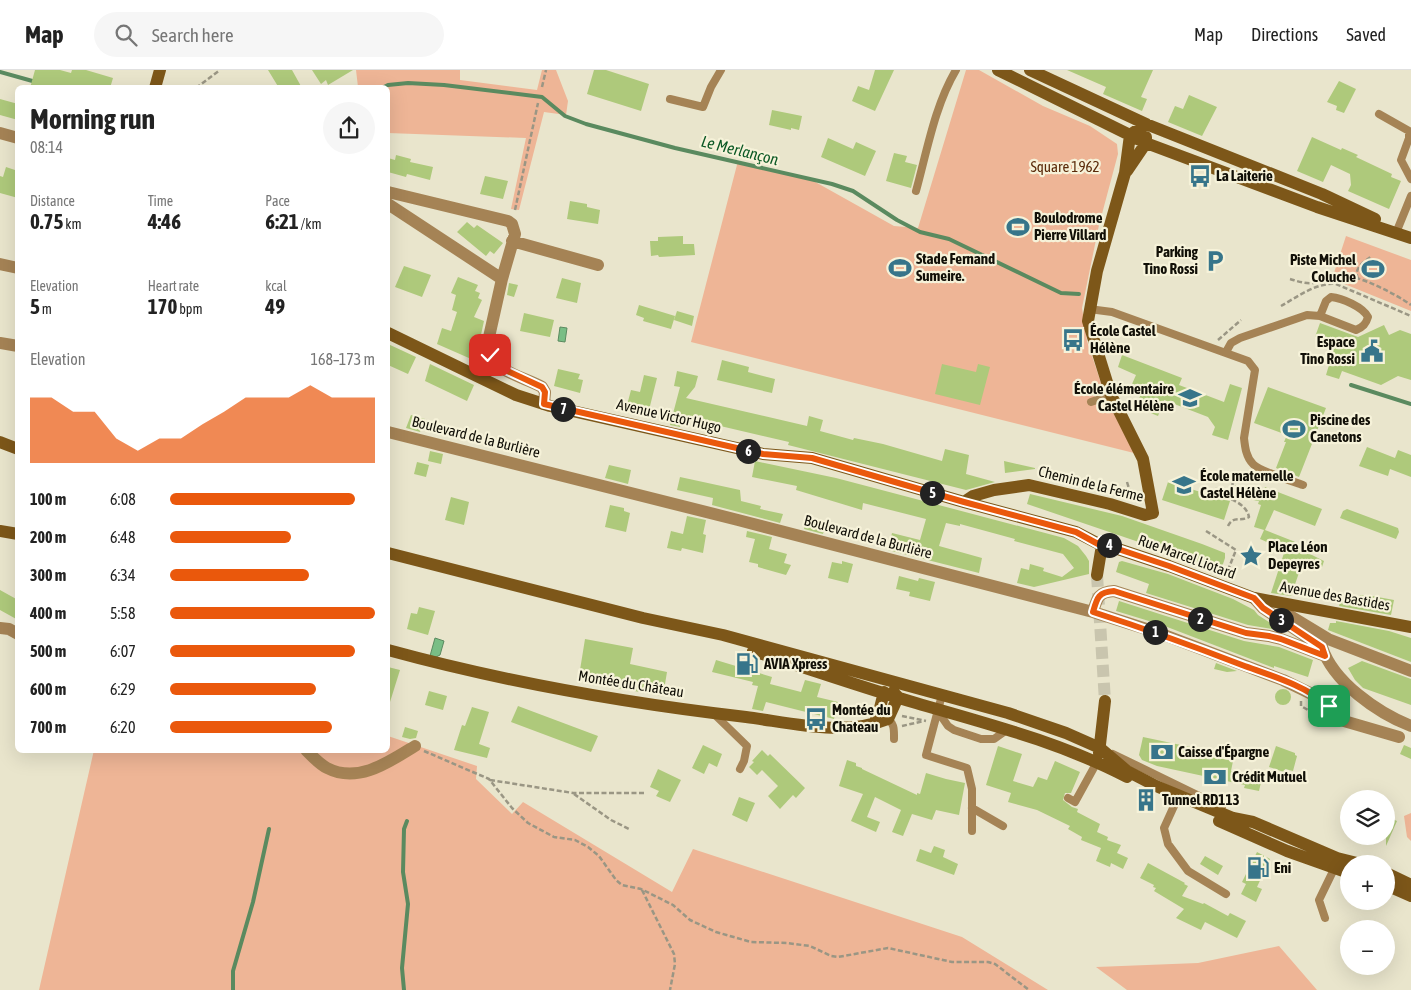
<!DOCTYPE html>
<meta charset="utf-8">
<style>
:root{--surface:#fff;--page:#f6f6f6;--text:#222;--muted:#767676;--line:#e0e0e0;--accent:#ea580c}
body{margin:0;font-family:"Asap Condensed",sans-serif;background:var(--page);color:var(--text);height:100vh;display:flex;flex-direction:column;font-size:19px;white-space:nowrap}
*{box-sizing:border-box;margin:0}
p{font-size:16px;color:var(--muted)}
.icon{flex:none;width:28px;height:28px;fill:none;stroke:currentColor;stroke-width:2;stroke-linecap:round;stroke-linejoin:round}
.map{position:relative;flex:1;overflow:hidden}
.panel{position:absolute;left:15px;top:15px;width:375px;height:668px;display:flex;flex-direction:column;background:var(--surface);border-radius:8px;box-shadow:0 5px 20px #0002}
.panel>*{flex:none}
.controls{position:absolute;left:1340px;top:720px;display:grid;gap:10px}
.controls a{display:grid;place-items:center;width:55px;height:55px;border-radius:50%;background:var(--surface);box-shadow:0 5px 20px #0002;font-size:25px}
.pin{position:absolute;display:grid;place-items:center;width:42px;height:42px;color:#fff;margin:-21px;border-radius:10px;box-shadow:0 2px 8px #0006}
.km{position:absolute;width:25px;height:25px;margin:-12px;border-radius:50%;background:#222;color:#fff;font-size:14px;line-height:25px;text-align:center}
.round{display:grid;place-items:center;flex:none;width:52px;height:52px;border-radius:26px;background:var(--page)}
.headline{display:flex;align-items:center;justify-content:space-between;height:85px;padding:0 15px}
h1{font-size:28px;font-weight:700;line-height:38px}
.figures{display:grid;grid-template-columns:repeat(3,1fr);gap:8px;height:85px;padding:5px 15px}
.figures div{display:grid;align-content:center}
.figures b{font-size:21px;font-weight:700}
.figures small{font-size:14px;font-weight:400}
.figures p{font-size:14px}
.chart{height:140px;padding:10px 15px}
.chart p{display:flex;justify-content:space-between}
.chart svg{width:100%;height:90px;margin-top:5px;fill:var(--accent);opacity:.7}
ul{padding:0 15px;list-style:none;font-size:16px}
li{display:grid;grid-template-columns:80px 60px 1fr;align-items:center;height:38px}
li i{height:12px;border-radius:6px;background:var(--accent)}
header{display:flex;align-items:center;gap:30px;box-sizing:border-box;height:70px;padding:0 25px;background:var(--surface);border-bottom:1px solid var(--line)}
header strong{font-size:24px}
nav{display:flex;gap:28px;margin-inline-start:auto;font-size:18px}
.search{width:350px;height:45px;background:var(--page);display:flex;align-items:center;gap:12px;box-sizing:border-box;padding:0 18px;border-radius:28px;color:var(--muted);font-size:19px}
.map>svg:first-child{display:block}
</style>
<header>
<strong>Map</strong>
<div class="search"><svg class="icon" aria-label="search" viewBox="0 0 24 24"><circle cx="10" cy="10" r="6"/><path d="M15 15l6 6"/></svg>Search here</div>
<nav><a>Map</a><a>Directions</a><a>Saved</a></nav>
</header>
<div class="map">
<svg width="1411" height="920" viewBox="0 0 1411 920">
<rect width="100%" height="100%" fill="#e9e5cc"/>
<path fill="#eeb596" d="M356 0H460V10L537 20 542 0H556L568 31 566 45 544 42 519 140 511 139 526 68 388 63V18L358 17Z
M966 0H979L1043 36 1090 56 1117 74 1118 84 1099 155 1082 238 1087 271 1106 328 1134 383 691 272 738 91 810 109 894 156 918 158Z
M1346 166 1411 190V241L1332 209Z
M388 666 477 696 476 709 512 744 523 732 672 822 693 779 962 867 1048 920H39L94 680H388Z
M1411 743V771L1407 767 1404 746Z
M1279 876 1317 920H1127L1096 897 1198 893Z"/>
<path fill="#79be85" stroke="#5a8a5f" d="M560 257 567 258 565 272 558 271Z
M435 568 444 571 440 585 436 587 430 586Z"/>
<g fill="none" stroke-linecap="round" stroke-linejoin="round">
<path stroke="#5a8a5f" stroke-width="4" d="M0 2 36 12
M382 18 388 15 408 13 444 15 542 27 565 46 586 54 675 78 832 114 853 121 897 150 920 162 949 169 1061 223 1079 224
M1351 315 1411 334
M233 920V901L253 832 269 759
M404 920 402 898 408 834 403 802 404 759 407 751"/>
</g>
<path fill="#aec97b" d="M35 0H60L71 3 72 0H86L113 8 110 18H30Z
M268 0H292L302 18H279Z
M312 0H353L328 15 326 10 321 14Z
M594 0H606L649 14 641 41 587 24Z
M875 0H894L875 41 852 31 858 16 869 20Z
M1067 0H1153L1141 27 1147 29 1142 41 1103 24 1106 17Z
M1339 11 1356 19 1344 43 1336 40 1337 36 1327 32Z
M1189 25 1217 37 1202 66 1168 52 1175 36 1183 39Z
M0 29 18 34V50L0 45Z
M772 40 802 46 799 60 791 58V60L769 55Z
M1312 67 1341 80 1342 78 1358 85 1356 87 1392 104 1391 107 1401 111 1389 139 1348 121 1351 115 1350 104 1331 95 1323 112 1297 101Z
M828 68 853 79 856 72 876 81 865 106 821 87Z
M894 83 907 86 905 92 917 95 911 118 886 111Z
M396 85 411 89 410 92 433 97 430 110 407 104 406 107 388 102V88L395 90Z
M6 97 18 101V128L0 123V106L3 107Z
M485 106 508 111 503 129 480 124Z
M570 131 587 134V137L600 140 598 154 567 149Z
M467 152 474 158 477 155 503 173 494 184 490 181 486 186 457 162Z
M683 166V174H694L695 185 659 187 658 185 651 186 650 171H658V167Z
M404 196 431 205 422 227 395 217Z
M458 207 478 215 475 221 480 223 478 228 482 230 474 247 484 251 479 274 480 282 478 292 437 274 442 258 451 261 457 242 452 240 456 225 451 223Z
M562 208 581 213 577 233 556 228Z
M509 213 518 215 514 227 507 225Z
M639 235 675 246 671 259 643 251 644 248 636 245Z
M677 241 694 246 692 256 674 250Z
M524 243 554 250 550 267 520 261Z
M1320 253 1358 267 1384 255 1389 265 1400 260 1411 264V310L1398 306 1381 315 1342 301 1339 309 1326 305 1335 275 1315 267Z
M498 264 504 265 502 276 496 275Z
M388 274 416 287 408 304 388 295Z
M1122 285 1182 308 1179 315 1224 332 1230 314 1242 318 1228 370 1212 365 1215 357 1208 347 1164 330 1158 346 1136 337 1143 318 1132 314 1136 305 1118 297Z
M722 290 749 297 748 302 775 309 772 323 717 310Z
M430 294 474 315 467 331 425 311Z
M942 294 976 302 978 294 990 297 980 335 935 324Z
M558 299 580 304 578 309 583 310 580 323 554 316Z
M677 301 698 306 695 317 686 328 807 356 809 346 823 350 820 361 853 370 854 368 883 374 942 391 945 379 969 385 966 404 995 412 966 420 788 375 789 372 682 347 680 357 670 355 680 317 674 316Z
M644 305 657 308 648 344 626 339 631 320 640 322Z
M1268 317 1326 338 1299 407 1276 398 1286 372H1284L1287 365 1254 353Z
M411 345 425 349 420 362 406 358Z
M1367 377 1395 388 1398 380 1411 385V407L1390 399 1388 406 1359 396Z
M430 381 443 384 441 394 428 391Z
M755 391 836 408 1064 468 1078 476 1086 486 1089 491V504L1034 517 1017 513 1021 498 1029 500 1030 494 1044 498 1043 501 1062 507 1074 498 1063 484 1014 471 1015 469 960 454V456L946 453 939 476 982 488 979 503 888 480 892 463 920 470 926 449 863 433 862 440 796 420 797 416 752 407Z
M1004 391 1035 398V399L1005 403Z
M417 392 429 395 426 407 414 404Z
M609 395 631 400 628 414 605 408Z
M680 407 740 420 741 431 761 436 760 439 783 444 780 453 712 435 713 428 677 420Z
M1168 412 1230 431 1224 450 1162 430Z
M1235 415 1264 419 1265 417 1322 439 1315 456 1274 440 1265 460 1308 477 1306 482 1324 491 1322 497 1303 491 1291 526 1271 523 1285 480 1260 469 1264 460 1254 457 1261 435 1258 434 1259 431 1234 427Z
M1030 424 1122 446 1202 474 1225 483V488L1221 500 1027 434Z
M451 427 469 432 464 455 445 450Z
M610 435 624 438V441L630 443 626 462 605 457Z
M1347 439 1398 458 1399 462 1396 469 1340 448 1343 441Z
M687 446 706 450 703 464 706 465 703 483 682 478 681 481 667 478 671 461 683 464Z
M814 449 826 451 823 464 804 459 806 450 813 451Z
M747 461 772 467 769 479 787 484 784 493 791 495 786 505 758 497V494L749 492 755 469 746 467Z
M842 491 853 494 848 513 828 508 832 492 842 494Z
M1122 491 1168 504 1233 529 1254 540 1258 545 1283 561 1248 555 1146 523 1149 514 1116 502 1119 492Z
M899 506 918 511 919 508 935 512 930 531 909 526 910 522 896 519Z
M0 520 18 530V550L0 540Z
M1360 525 1367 526V525L1394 530 1391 545 1339 536 1341 530 1358 534Z
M1119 531 1244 571 1279 577 1313 590 1308 607 1274 596V598L1162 555 1116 541Z
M419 537 435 541 428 565 407 559 411 543 417 544Z
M1336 551 1389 561 1411 568V592L1328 560 1330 553H1336Z
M585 569 633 578 630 594 667 602 663 626 583 612 585 601 580 600Z
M716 590 772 607 770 614 801 622 805 610 821 614 817 627 838 632 834 649 766 632 763 641 752 639 758 616 752 615 753 612 712 602Z
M1362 591 1411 609V635L1363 618 1355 610 1348 598Z
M1216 593 1237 601 1227 602 1214 599Z
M388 597 400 600 390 632H388Z
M1275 627a8 8 0 1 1 16 0a8 8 0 1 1-16 0Z
M429 621 447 626 443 640 425 635Z
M518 636 598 666 591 682 511 652Z
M472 637 489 642 479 674 490 678 487 688 454 680 462 655 465 656Z
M405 657 418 661 416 668 410 669 402 667Z
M1143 667 1214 682 1213 687 1233 691 1231 701 1262 708 1259 721 1244 718 1245 715 1157 696 1142 690 1139 685Z
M703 675 722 684 717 697 709 693 704 704 692 698Z
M1404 675 1411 678V689L1400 684Z
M998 676 1022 684 1013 711 1033 717 1038 707 1047 710 1055 691 1080 702 1071 723H1065L1063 730 1072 737 1078 739 1077 742 1100 754 1097 762 1108 767 1107 770 1121 775 1117 783 1128 788 1123 799 1111 793 1110 797 1096 791 1101 778 1081 770 1082 767 1068 759 1070 756 1037 740 1008 732 1011 723 986 715Z
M1276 676 1295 683V685L1297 686 1293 701 1285 699 1284 702 1269 697Z
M762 680 768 686 770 684 805 718 796 728 793 725 780 739 768 726 778 716 762 700 757 705 749 697 754 692 752 691Z
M847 690 856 693V696L862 698V699L917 725V723L920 724 926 703 946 709 965 713 959 745 936 740 932 750 912 744 903 766 892 762 901 740 875 727 867 747 880 752 876 762 851 751 863 724 839 716Z
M658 699 681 710 670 732 656 726 659 721 650 717Z
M739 727 755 733 747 752 732 745Z
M1386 746 1397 751 1386 776Z
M934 776 945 780 943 787 958 794 954 805 916 791 920 779 931 783Z
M1257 782 1270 789 1257 817 1262 819 1256 832 1241 824 1246 814 1242 812Z
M1205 786 1223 796 1218 805 1200 794Z
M1148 793 1185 813 1184 814 1188 816 1182 826 1203 834 1204 833 1228 846 1230 843 1246 851 1237 868 1205 852 1201 860 1176 848 1184 839 1154 821 1156 818 1153 817 1154 815 1140 808Z"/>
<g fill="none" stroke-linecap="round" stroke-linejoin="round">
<path stroke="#c9c5ae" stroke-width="12" stroke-dasharray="12 6" stroke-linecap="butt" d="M1097 505 1105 631"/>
<path stroke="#9a9684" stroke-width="2.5" stroke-dasharray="5 2.5" stroke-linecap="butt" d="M542 17 546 0
M196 18 220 0
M515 140 538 33
M1290 209C1297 211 1305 214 1313 213 1322 211 1330 206 1339 205 1357 204 1396 224 1411 235
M1358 209C1353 198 1364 192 1372 186
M1281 236C1297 227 1317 212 1336 214L1411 246
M1218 270 1241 250
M1127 412 1132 428
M1228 456C1233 445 1241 452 1249 447 1246 432 1227 428 1216 424V419L1225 422 1231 419 1236 403
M1206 461 1236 480 1226 505H1225
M1301 631V636L1308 640
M902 646 926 651
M902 656 924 651
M424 681 489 709 512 738 528 753 554 767 575 770 588 777 599 786 616 810 622 815 641 819 673 835 690 850 716 862 751 872 787 873 810 876 831 886 838 887 888 878 952 892H988L995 894 1029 920
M490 710 573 723H645
M574 724 611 750 629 759
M642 820 674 884 675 894 670 920"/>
<path stroke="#a58355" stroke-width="8" d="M670 29 703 37 711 17 721 0
M1379 44 1409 61V68L1401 90 1411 109
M916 121C927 81 935 35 956 0
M1396 163 1411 126
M1089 239 1112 242 1248 291 1255 300 1244 368C1245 377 1246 387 1253 394 1259 401 1292 411 1303 415
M1226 282 1231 273 1240 268 1307 245 1320 246 1356 260C1363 257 1366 254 1368 247 1363 237 1342 228 1331 227L1326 231 1320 246
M1091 332 1111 325
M942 625 926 685 967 698 972 719V761
M713 643 747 676 744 691 740 699
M939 643 948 656 954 660 981 669H994L1008 659
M885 648C895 652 894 660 894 669
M1113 684 1222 737
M1179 725 1164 758 1168 774 1188 801 1226 824
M1068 728 1075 732 1097 692
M972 738 1003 756
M1325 848 1319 830 1336 795"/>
<path stroke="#a58355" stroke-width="12" d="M0 63 18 68
M388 122 508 151 512 154 515 164 502 209 487 276C491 302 523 306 542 317L545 322 544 334
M388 134 502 209
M512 171 598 195
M0 194 18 198
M0 273 18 276
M388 362 738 450 1093 542C1097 528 1098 522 1114 521L1246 563 1269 566 1281 569 1325 586
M1254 528 1263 538 1322 577C1333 612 1378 643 1411 656
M1093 542 1159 563 1283 610 1320 628 1337 646 1344 651 1399 667
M1290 546 1328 569 1411 601
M0 558 9 559 18 564
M306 680C312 686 319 694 327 698 358 714 389 692 415 676"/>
<path stroke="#7d5719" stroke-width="12" d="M998 0 1146 73 1317 137 1411 168
M1030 0 1146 54 1322 124 1375 149
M155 18 160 0
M1127 101 1146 73V67
M388 263 516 325 550 336 763 384 812 388 964 432 1076 462 1097 473
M0 372 18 379
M964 432 973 426 994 420 1029 415 1110 434 1145 445 1153 443 1143 389 1111 325 1088 251 1097 201 1125 103 1130 65 1146 54
M0 461 18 464
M1109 476 1169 496 1254 528 1411 557
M388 483 643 548 723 565 1008 643 1066 663 1100 678 1127 701 1156 716 1233 748 1253 752 1337 788 1361 794
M1097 505 1101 481
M388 580C505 612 625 633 746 647 792 653 844 667 888 649L898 627 893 622
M753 581C807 598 861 617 916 633 988 654 1060 672 1127 707
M873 655 878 646 884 622
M1099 683 1105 631
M1219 751 1287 781 1349 803
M1386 803 1411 815
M1386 815 1411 826"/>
</g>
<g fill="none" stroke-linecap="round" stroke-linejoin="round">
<defs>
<path id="route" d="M490 285 501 298 542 317 545 322 544 334 763 384 812 388 964 432 1076 462 1098 474 1102 470C1106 469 1109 472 1109 476L1169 496 1254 528 1263 538 1322 577 1325 586 1281 569 1269 566 1246 563 1114 521C1098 522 1097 528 1093 542 1143 558 1193 576 1242 595 1272 606 1304 615 1329 636"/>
</defs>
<use href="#route" stroke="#fff" stroke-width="10"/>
<use href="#route" stroke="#ea580c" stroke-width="6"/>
</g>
<defs>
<symbol id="bus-bare" viewBox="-9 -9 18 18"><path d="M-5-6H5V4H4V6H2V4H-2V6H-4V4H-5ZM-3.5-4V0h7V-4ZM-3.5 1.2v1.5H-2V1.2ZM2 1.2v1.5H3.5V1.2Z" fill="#37758a" stroke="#f6f2d9" stroke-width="2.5" paint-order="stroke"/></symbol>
<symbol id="stadium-bare" viewBox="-9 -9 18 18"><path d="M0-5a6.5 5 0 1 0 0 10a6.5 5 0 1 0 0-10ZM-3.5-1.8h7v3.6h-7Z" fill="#37758a" stroke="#f6f2d9" stroke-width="2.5" paint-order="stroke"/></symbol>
<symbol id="parking-bare" viewBox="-9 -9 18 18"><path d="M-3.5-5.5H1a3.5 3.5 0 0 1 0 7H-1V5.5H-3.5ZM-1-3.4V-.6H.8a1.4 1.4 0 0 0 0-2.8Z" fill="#37758a" stroke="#f6f2d9" stroke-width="2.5" paint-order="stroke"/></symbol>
<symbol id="civic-bare" viewBox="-9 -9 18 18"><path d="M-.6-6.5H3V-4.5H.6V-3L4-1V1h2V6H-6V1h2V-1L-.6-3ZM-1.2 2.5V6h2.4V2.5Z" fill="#37758a" stroke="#f6f2d9" stroke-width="2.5" paint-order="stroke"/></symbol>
<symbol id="school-bare" viewBox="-9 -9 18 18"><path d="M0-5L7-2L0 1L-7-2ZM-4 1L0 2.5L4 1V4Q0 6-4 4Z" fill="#37758a" stroke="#f6f2d9" stroke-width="2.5" paint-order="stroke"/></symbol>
<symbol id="sight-bare" viewBox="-9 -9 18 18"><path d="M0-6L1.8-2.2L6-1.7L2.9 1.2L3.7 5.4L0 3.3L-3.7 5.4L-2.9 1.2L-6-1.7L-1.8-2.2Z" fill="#37758a" stroke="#f6f2d9" stroke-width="2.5" paint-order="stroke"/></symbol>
<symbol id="fuel-bare" viewBox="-9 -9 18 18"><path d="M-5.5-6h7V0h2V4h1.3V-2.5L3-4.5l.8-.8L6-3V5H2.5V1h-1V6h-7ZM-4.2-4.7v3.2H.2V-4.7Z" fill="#37758a" stroke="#f6f2d9" stroke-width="2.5" paint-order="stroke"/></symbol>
<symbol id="bank-bare" viewBox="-9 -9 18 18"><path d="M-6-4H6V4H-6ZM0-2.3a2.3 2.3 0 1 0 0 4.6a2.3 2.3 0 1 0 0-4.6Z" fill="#37758a" stroke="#f6f2d9" stroke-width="2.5" paint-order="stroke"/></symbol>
<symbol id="building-bare" viewBox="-9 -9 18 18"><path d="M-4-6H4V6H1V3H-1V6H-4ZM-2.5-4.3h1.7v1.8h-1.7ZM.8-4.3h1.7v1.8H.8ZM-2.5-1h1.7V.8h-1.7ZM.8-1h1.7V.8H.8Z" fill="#37758a" stroke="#f6f2d9" stroke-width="2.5" paint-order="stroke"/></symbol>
</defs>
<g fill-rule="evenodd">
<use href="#bus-bare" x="1184" y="90" width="32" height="32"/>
<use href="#stadium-bare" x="1002" y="141" width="32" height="32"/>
<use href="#parking-bare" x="1199" y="175" width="32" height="32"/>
<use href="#stadium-bare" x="884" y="182" width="32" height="32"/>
<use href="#stadium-bare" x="1357" y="183" width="32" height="32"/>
<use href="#bus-bare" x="1057" y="254" width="32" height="32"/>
<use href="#civic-bare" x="1356" y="265" width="32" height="32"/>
<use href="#school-bare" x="1174" y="312" width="32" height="32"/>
<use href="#stadium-bare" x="1278" y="343" width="32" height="32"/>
<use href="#school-bare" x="1168" y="399" width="32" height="32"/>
<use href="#sight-bare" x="1235" y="470" width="32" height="32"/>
<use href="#fuel-bare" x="731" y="578" width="32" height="32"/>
<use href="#bus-bare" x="800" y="633" width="32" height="32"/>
<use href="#bank-bare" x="1146" y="666" width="32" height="32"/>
<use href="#bank-bare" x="1199" y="691" width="32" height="32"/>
<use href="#building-bare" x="1130" y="714" width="32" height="32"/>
<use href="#fuel-bare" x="1242" y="782" width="32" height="32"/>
</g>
<g text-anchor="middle" stroke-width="4.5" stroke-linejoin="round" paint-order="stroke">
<g font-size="15" fill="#5a2a09" stroke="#f6f2d9">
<text x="1065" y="102">Square 1962</text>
</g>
<g font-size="15" font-weight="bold" fill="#110f07" stroke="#f6f2d9" text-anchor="start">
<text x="1216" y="111">La Laiterie</text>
<text x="1034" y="153">Boulodrome<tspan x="1034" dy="17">Pierre Villard</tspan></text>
<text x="1198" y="187" text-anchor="end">Parking<tspan x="1198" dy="17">Tino Rossi</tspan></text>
<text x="916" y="194">Stade Fernand<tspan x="916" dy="17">Sumeire.</tspan></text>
<text x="1356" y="195" text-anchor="end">Piste Michel<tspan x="1356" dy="17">Coluche</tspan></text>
<text x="1090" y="266">École Castel<tspan x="1090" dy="17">Hélène</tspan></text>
<text x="1355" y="277" text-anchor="end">Espace<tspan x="1355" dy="17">Tino Rossi</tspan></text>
<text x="1174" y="324" text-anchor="end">École élémentaire<tspan x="1174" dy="17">Castel Hélène</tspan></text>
<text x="1310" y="355">Piscine des<tspan x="1310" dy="17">Canetons</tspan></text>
<text x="1200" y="411">École maternelle<tspan x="1200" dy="17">Castel Hélène</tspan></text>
<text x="1268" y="482">Place Léon<tspan x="1268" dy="17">Depeyres</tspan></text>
<text x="764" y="599">AVIA Xpress</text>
<text x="832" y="645">Montée du<tspan x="832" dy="17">Chateau</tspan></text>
<text x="1178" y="687">Caisse d'Épargne</text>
<text x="1232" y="712">Crédit Mutuel</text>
<text x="1162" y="735">Tunnel RD113</text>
<text x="1274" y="803">Eni</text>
</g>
<g font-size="15" fill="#110f07" stroke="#f6f2d9">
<text transform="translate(669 346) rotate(13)" y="5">Avenue Victor Hugo</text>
<text transform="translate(476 367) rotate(14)" y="5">Boulevard de la Burlière</text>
<text transform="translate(1091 414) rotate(14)" y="5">Chemin de la Ferme</text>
<text transform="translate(868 467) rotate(15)" y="5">Boulevard de la Burlière</text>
<text transform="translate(1187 487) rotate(20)" y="5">Rue Marcel Liotard</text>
<text transform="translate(1335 526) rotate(10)" y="5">Avenue des Bastides</text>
<text transform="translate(631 614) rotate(9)" y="5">Montée du Château</text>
</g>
<g font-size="16" font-style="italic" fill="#0c5925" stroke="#f6f2d9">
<text transform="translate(740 80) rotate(14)" y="6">Le Merlançon</text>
</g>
</g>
</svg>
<div class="controls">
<a><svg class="icon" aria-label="layers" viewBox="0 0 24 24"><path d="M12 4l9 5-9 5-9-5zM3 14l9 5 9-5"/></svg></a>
<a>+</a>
<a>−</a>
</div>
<div class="pin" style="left:1329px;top:636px;background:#1e9e55"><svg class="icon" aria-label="arrive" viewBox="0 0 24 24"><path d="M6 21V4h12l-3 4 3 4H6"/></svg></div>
<div class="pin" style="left:490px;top:285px;background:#d93025"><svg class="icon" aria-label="check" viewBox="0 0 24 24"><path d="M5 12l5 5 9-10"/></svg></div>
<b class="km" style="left:1155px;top:562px">1</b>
<b class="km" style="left:1200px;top:549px">2</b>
<b class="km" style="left:1281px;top:550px">3</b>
<b class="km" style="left:1109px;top:475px">4</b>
<b class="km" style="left:932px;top:423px">5</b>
<b class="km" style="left:748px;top:381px">6</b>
<b class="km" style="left:563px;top:339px">7</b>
<section class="panel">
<div class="headline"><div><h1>Morning run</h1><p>08:14</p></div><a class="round"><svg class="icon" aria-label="share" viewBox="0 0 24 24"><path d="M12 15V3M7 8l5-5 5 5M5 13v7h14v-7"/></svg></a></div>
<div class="figures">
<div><p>Distance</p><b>0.75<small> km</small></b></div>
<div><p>Time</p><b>4:46</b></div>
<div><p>Pace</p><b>6:21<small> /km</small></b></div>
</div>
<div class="figures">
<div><p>Elevation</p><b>5<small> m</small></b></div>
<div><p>Heart rate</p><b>170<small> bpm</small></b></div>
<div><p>kcal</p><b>49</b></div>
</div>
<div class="chart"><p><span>Elevation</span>168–173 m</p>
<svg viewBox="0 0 160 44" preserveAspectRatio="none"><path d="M0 44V12L10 12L20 19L30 19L40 32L50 38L60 32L70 32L80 25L90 19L100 12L110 12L120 12L130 6L140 12L150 12L160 12V44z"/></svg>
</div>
<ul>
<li><b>100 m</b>6:08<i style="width:90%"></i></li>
<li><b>200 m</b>6:48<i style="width:59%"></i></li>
<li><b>300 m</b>6:34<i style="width:68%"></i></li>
<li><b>400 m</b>5:58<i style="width:100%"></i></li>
<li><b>500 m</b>6:07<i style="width:90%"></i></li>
<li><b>600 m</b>6:29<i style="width:71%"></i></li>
<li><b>700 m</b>6:20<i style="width:79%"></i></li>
</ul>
</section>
</div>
